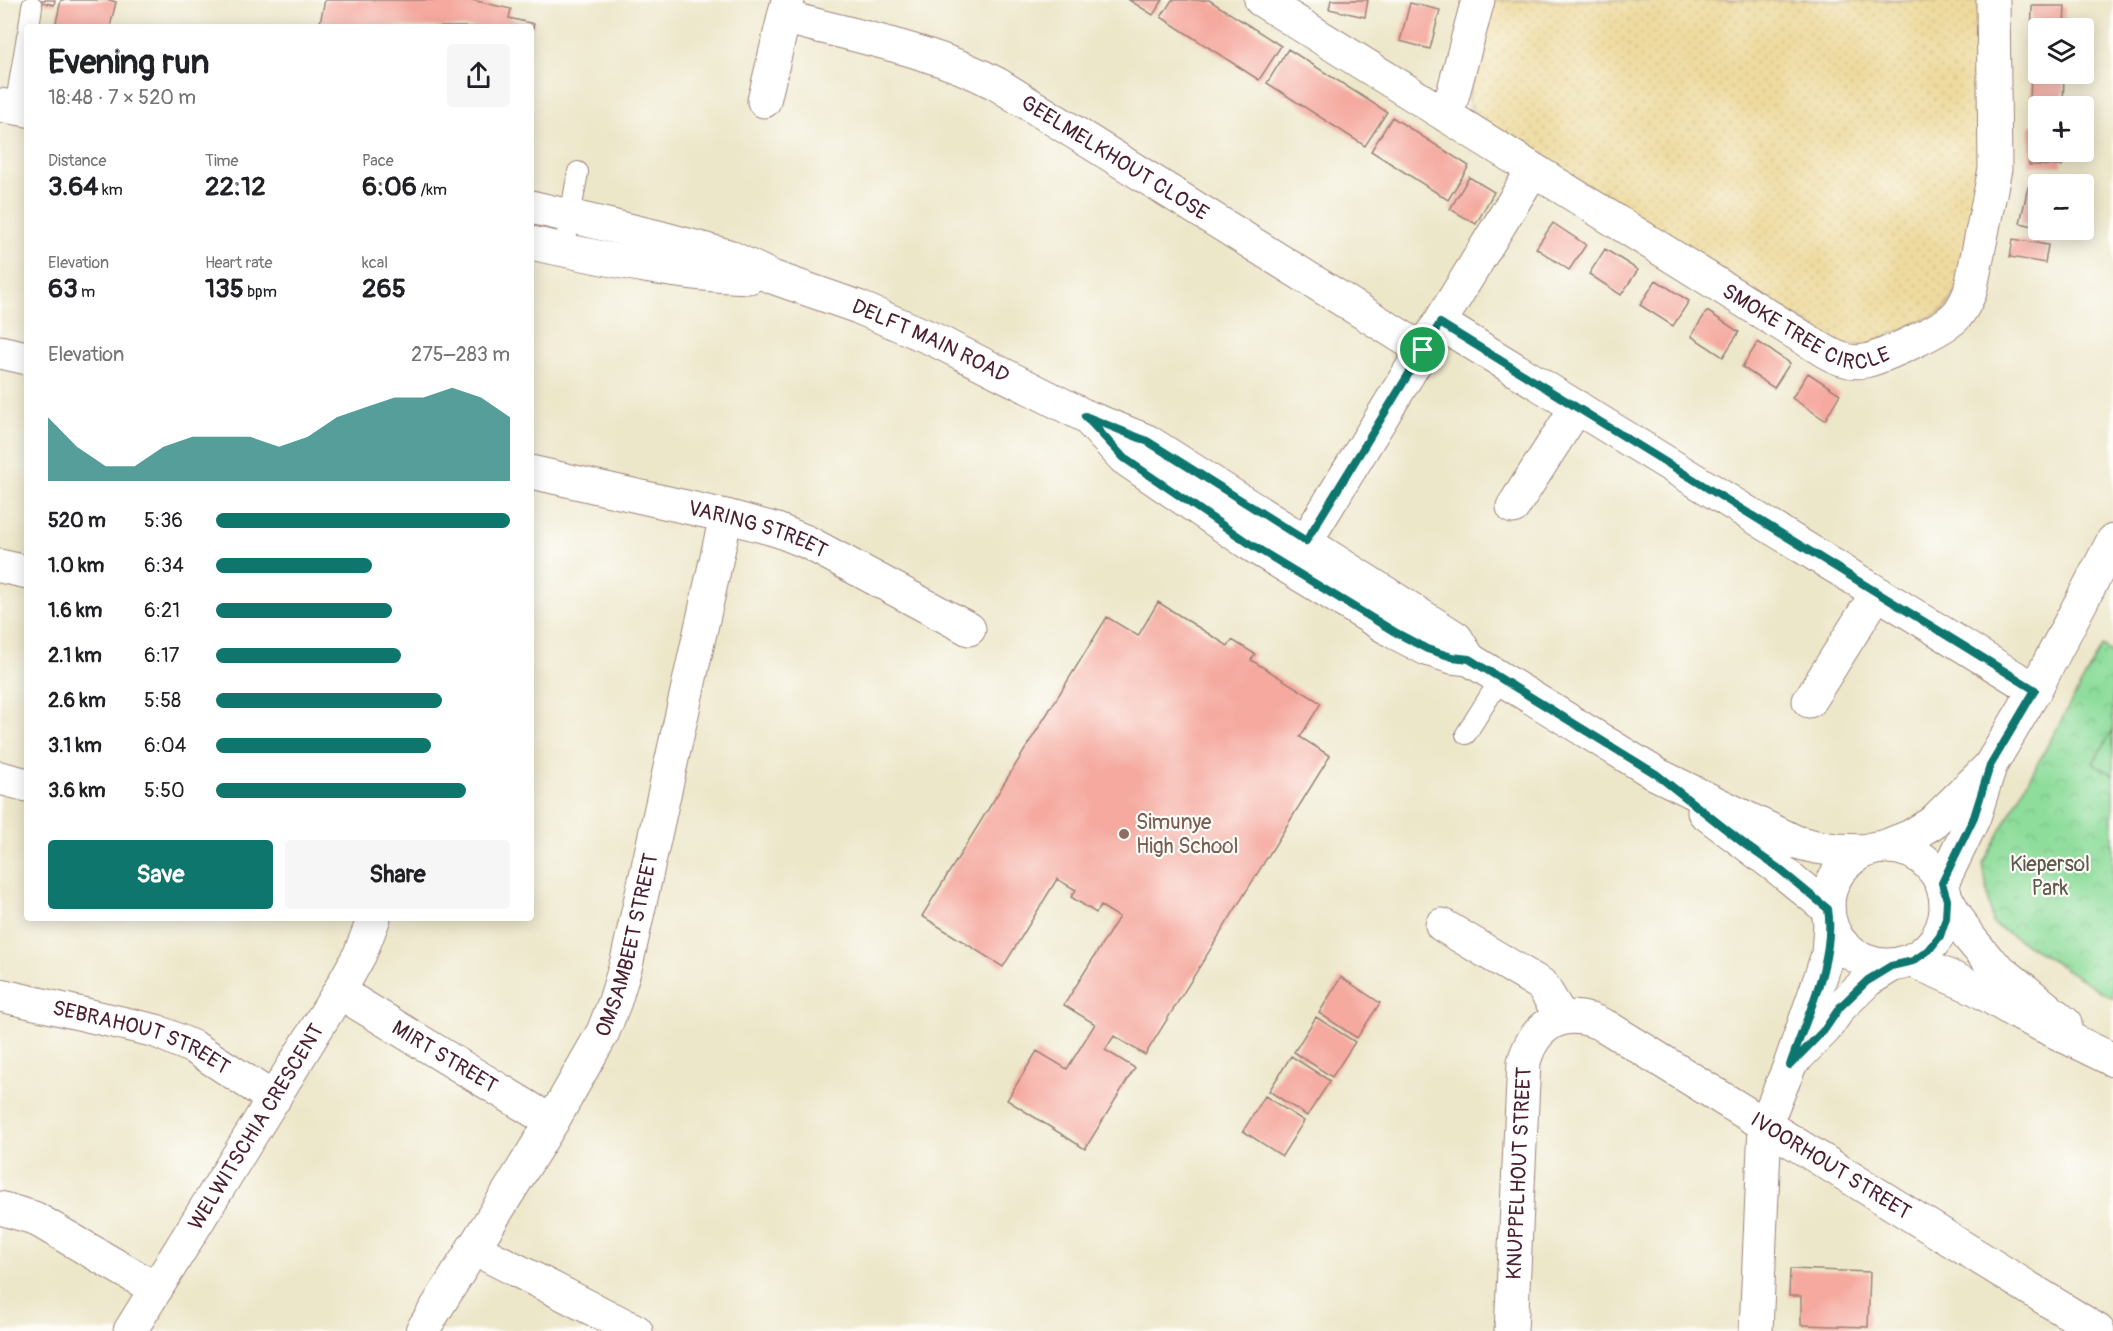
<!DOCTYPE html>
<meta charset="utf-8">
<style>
:root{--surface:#fff;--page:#f6f6f6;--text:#202124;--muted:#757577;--accent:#0f766e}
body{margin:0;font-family:Pangolin,sans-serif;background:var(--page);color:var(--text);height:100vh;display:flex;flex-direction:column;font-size:22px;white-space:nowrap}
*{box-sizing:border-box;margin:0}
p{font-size:20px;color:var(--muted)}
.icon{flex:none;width:33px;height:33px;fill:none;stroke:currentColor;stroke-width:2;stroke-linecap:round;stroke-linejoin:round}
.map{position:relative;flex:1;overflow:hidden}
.panel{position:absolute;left:24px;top:24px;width:510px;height:897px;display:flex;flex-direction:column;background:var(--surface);border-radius:6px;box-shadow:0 3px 15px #0003}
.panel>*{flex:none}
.tools{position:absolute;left:2028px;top:18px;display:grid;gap:12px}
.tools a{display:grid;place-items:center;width:66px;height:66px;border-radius:6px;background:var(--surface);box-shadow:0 3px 15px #0003;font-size:30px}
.pin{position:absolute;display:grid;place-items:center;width:51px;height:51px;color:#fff;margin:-26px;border:3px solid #fff;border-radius:50%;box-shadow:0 2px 6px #0007}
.round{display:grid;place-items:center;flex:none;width:63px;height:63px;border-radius:6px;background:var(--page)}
.head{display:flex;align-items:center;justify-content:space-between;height:102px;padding:0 24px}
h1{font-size:33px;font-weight:700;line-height:45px}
.figures{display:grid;grid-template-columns:repeat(3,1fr);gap:9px;height:102px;padding:6px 24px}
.figures div{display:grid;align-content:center}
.figures b{font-size:26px;font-weight:700}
.figures small{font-size:16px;font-weight:400}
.figures p{font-size:16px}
.chart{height:168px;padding:12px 24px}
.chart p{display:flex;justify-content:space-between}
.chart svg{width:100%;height:108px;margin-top:6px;fill:var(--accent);opacity:.7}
.cta{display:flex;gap:12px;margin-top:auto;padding:12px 24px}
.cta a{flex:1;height:69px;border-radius:6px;background:var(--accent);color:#fff;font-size:24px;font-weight:700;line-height:69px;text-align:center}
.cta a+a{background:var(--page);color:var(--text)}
ul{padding:0 24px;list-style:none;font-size:20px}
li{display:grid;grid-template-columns:96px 72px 1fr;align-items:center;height:45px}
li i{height:15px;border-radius:8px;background:var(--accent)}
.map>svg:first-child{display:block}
</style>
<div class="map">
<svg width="2113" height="1331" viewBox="0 0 2113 1331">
<defs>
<pattern id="sand-dots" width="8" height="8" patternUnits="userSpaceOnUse" patternTransform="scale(1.5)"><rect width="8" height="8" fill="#eeda9e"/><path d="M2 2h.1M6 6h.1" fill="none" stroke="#cebb88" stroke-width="1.8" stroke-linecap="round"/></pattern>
<pattern id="park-crowns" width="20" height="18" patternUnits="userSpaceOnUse" patternTransform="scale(1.5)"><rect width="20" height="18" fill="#8edd9b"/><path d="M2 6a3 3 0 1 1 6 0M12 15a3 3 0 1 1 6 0" fill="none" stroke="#7cbd86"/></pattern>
</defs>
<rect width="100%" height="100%" fill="#fdfcf7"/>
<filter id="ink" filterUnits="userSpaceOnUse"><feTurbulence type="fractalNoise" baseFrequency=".0167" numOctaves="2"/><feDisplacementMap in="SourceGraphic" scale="12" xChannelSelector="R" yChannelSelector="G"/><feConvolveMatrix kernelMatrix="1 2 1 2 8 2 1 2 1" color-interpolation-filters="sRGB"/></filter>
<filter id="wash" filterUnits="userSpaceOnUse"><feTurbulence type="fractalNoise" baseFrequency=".008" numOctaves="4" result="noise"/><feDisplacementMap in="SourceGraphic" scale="24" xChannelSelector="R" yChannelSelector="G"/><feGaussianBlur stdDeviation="1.35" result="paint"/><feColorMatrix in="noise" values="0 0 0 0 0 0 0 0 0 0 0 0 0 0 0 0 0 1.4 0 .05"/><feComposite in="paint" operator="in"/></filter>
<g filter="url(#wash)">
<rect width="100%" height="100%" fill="#ede7ca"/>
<path fill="url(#sand-dots)" stroke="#9c7c64" stroke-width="1.5" d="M1493 0H1983V167L1959 287 1944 311 1866 346 1841 345 1475 116 1468 99Z"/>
<path fill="url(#park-crowns)" stroke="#6c7e63" stroke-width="1.5" d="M2102 646 2113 653V999L1992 923 1983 863Z"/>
<path fill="#8edd9b" stroke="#6c7e63" stroke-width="1.5" d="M2113 730V775L2093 763Z"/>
<g id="blocks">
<path fill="#f5a99f" d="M34 0H55L54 5Z
M61 0H110L116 2 110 27H55Z
M325 0H472L511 9 509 18 534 24 532 32 531 27H319Z
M1129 0H1163L1153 15Z
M1172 0H1209L1281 46 1259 80 1161 17Z
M1331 0H1368L1365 17 1329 9Z
M1410 3 1440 10 1430 49 1400 41Z
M2032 6H2065L2064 28H2038V46H2031Z
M1288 49 1387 112 1365 146 1267 83Z
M2031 65 2038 66V74H2064L2063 106H2030Z
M1392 117 1469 166 1448 200 1371 151Z
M2030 125H2038V152H2062V166L2029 165Z
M1469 177 1494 192 1476 224 1450 209Z
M2028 187 2038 189V227L2020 223Z
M1553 223 1586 245 1569 270 1536 248Z
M2013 239 2048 245 2045 263 2010 257Z
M1605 249 1638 270 1621 295 1589 274Z
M1656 280 1689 301 1673 326 1640 305Z
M1707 311 1739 332 1723 357 1691 336Z
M1758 342 1790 363 1774 388 1742 367Z
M1808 373 1840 394 1825 420 1792 398Z
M1158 602 1228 646 1232 640 1255 654 1251 660 1321 703 1300 737 1330 756 1145 1055 1114 1036 1105 1050 1135 1068 1085 1149 1007 1100 1037 1051 1067 1069 1095 1024 1064 1005 1119 917 1101 906 1096 913 1071 897 1076 890 1057 879 1003 967 922 916 1107 617 1138 636Z
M1341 977 1380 1003 1357 1038 1319 1013Z
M1316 1017 1355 1042 1332 1077 1294 1052Z
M1291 1056 1330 1081 1307 1116 1269 1091Z
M1265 1096 1304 1121 1282 1156 1243 1131Z
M1790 1269 1870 1272 1868 1327 1801 1325V1296H1789Z"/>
</g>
</g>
<g filter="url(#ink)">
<use href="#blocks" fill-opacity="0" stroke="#9c837a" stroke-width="1.5"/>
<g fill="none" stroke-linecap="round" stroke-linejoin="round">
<defs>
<path id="service" d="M29 27 32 6
M15 108 27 36
M564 250 578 172
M1466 734 1501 678"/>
<g id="minor">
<path id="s1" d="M1261 0 1826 352C1838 359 1851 364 1865 361 1883 357 1945 329 1956 316 1963 309 1966 301 1970 292L1995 169 1993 0"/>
<path id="s2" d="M784 17C854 36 933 50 997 84L1423 350"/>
<path d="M764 101 788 0"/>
<path d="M1447 116 1478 0"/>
<path d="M1440 323 2035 690"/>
<path d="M0 352 27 358"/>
<path id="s3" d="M531 472 726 516 777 530 807 542 969 629"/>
<path d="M1513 507 1577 407"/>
<path d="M0 566 27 572"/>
<path d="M1293 566 1306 541 1533 170"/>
<path d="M1809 701 1877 593"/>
<path d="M0 778 27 785"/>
<path d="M1886 846 1911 836 1932 823 1988 768"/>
<path d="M1942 883 1974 817 1990 766 2035 690 2113 541"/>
<path d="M1442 925 1542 985 1562 1018"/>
<path id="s4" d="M339 992 552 1122"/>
<path id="s5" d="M0 995 156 1031 195 1048 274 1099"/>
<path d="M1798 1056 1825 1029 1840 1007 1868 980 1891 966"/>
<path d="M0 1208 34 1218 156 1289"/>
<path d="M473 1248 636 1331"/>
<path id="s6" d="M130 1331 339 992 360 954 374 918"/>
<path id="s7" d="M422 1331 552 1122 603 1032 615 1001 627 961 726 516"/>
<path id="s8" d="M1511 1331 1524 1062C1536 1020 1568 1006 1607 1027L2098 1331"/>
<path d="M1756 1331 1765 1125 1790 1065 1822 973 1828 954 1830 923"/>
</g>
<g id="tertiary">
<path d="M0 105 27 110"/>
<path id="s9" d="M531 207 654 236 728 256 772 277 858 307 935 340 1085 416 1147 441 1456 638 1469 659"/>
<path d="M531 243C602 258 675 275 749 277"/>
<path d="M1091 422 1124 458 1250 544 1394 632 1427 649 1452 657 1469 659 1656 774 1765 827 1796 842 1816 847 1836 850 1864 851"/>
<path d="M1704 812 1778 868 1828 909"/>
<circle cx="1887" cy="906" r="59"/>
<path d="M1947 900 1968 936 1989 961 2065 1023"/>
<path d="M1913 961 1975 988 2017 1013 2113 1060"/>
</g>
</defs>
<use href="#service" stroke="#9c837a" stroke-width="22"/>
<use href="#minor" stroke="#9c837a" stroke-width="35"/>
<use href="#tertiary" stroke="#9c837a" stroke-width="35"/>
<use href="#service" stroke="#fff" stroke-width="20"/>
<use href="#minor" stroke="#fff" stroke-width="33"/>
<use href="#tertiary" stroke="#fff" stroke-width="33"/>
</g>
</g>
<g fill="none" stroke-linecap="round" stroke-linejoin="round" filter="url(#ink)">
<defs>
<path id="route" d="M1440 323 2035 690 1990 766 1974 817 1942 883 1947 900 1946 918 1940 936 1929 950 1913 961 1891 966 1868 980 1840 1007 1825 1029 1790 1065C1806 1018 1836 959 1828 909L1778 868 1747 846 1656 774 1469 659 1452 657 1427 649 1395 632 1250 544 1124 458 1085 416 1147 441 1306 541Z"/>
</defs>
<use href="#route" stroke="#fff" stroke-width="12"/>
<use href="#route" stroke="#0f766e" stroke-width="8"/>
</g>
<circle fill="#8d6e63" stroke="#fdfcf7" stroke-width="2" cx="1124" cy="834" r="6"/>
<g text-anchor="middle" stroke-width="4.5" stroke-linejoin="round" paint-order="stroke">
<g font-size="21" fill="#4a1f2b" stroke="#fdfcf7">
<text dy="7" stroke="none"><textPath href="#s2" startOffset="363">GEELMELKHOUT CLOSE</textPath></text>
<text dy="7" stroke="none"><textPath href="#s1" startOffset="639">SMOKE TREE CIRCLE</textPath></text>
<text dy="7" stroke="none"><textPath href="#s9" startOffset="423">DELFT MAIN ROAD</textPath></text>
<text dy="7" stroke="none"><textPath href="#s3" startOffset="234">VARING STREET</textPath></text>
<text dy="7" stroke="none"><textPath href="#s7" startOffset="440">OMSAMBEET STREET</textPath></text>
<text dy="7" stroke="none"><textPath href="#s5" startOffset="148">SEBRAHOUT STREET</textPath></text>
<text dy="7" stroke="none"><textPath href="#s4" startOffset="124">MIRT STREET</textPath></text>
<text dy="7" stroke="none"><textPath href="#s6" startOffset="240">WELWITSCHIA CRESCENT</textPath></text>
<text dy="7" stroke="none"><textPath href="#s8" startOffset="640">IVOORHOUT STREET</textPath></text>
<text dy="7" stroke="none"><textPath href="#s8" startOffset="158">KNUPPELHOUT STREET</textPath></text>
</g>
<g font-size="21" fill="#785e54" stroke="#fdfcf7" text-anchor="start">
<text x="1136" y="829">Simunye<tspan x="1136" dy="24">High School</tspan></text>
</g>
<g font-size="21" fill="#5e584d" stroke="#fdfcf7">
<text x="2050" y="871">Kiepersol<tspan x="2050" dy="24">Park</tspan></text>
</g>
</g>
</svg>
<div class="tools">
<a><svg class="icon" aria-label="layers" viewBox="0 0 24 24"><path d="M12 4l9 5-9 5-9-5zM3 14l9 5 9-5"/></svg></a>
<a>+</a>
<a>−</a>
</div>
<div class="pin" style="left:1423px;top:350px;background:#1e9e55"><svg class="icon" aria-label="arrive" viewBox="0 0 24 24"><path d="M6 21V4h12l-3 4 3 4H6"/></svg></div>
<section class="panel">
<div class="head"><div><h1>Evening run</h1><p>18:48 · 7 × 520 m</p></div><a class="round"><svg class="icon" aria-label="share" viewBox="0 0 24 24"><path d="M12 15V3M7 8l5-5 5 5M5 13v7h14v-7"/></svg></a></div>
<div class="figures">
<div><p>Distance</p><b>3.64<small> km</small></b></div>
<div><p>Time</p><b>22:12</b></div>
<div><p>Pace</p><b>6:06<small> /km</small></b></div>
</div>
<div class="figures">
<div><p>Elevation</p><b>63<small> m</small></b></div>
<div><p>Heart rate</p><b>135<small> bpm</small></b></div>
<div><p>kcal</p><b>265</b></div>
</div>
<div class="chart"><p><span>Elevation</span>275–283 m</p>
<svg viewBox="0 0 160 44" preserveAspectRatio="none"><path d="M0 44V18L10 30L20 38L30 38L40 30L50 26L60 26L70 26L80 30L90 26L100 18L110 14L120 10L130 10L140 6L150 10L160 18V44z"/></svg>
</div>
<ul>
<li><b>520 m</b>5:36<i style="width:100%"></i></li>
<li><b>1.0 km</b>6:34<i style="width:53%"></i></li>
<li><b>1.6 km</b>6:21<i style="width:60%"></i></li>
<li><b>2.1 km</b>6:17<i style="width:63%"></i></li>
<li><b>2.6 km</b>5:58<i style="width:77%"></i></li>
<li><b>3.1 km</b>6:04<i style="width:73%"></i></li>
<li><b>3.6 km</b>5:50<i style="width:85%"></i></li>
</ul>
<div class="cta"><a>Save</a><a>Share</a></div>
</section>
</div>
